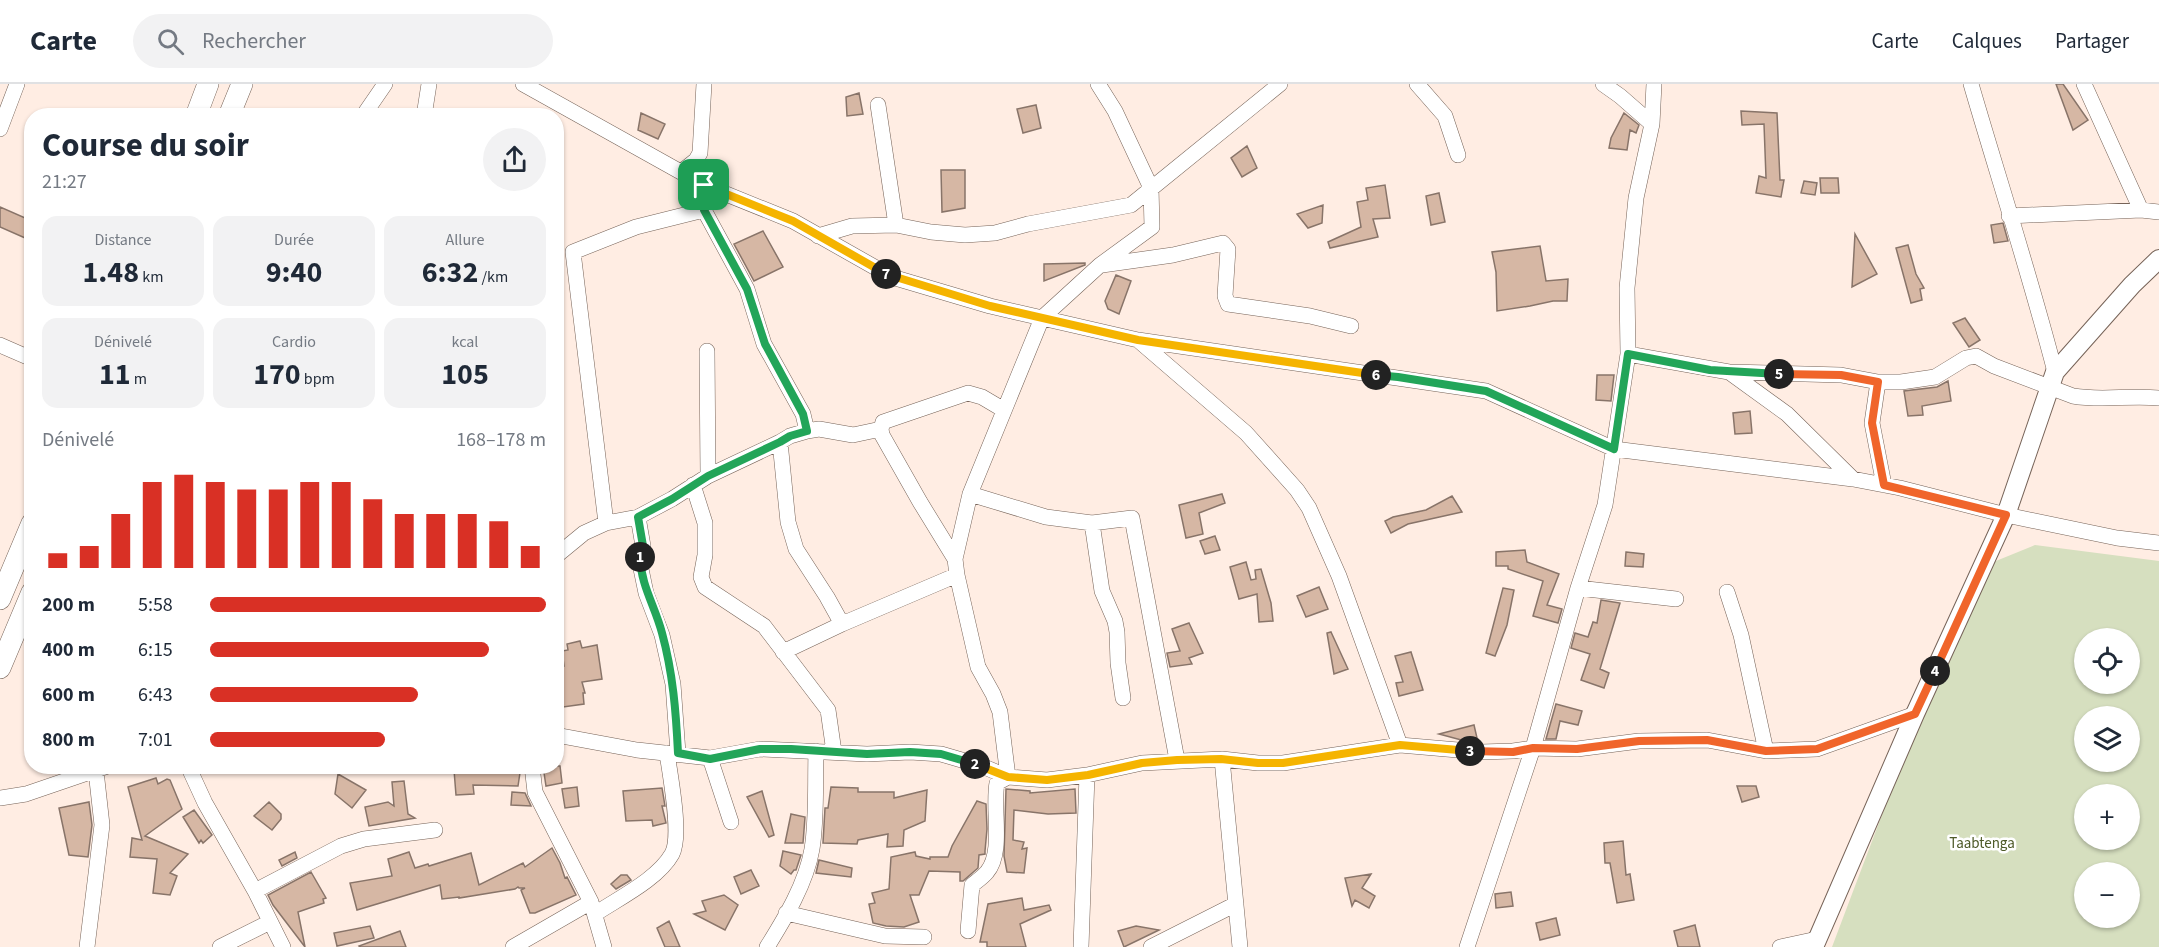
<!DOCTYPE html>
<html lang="fr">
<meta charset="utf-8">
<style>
:root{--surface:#fff;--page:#f2f2f3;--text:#1f2937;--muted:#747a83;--line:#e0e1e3;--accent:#d93025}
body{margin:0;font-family:"Source Sans 3",sans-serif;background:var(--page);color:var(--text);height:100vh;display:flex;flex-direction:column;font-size:22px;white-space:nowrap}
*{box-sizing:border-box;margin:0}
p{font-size:20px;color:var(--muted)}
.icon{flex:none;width:33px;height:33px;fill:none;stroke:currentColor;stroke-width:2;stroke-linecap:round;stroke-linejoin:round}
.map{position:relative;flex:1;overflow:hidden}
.drawer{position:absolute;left:24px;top:24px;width:540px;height:666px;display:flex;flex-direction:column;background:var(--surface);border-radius:24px;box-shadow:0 2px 4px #0004}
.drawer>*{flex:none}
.buttons{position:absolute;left:2074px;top:544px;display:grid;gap:12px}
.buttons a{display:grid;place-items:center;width:66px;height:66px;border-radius:50%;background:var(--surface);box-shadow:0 2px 4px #0004;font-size:30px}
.pin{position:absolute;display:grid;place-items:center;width:51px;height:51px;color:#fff;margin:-26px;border-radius:12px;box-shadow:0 3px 9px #0006}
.km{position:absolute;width:30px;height:30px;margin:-15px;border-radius:50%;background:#222;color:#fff;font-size:16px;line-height:30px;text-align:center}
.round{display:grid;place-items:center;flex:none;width:63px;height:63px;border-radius:32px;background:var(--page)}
.headline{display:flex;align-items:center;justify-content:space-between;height:102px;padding:0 18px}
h1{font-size:33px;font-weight:700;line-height:45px}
.stats{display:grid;grid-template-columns:repeat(3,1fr);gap:9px;height:102px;padding:6px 18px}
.stats div{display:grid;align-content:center;border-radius:15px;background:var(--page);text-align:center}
.stats b{font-size:30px;font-weight:700}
.stats small{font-size:16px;font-weight:400}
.stats p{font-size:16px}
.chart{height:168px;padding:12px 18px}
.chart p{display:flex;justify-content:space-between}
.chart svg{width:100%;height:108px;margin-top:6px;stroke:var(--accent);stroke-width:6}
ul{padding:0 18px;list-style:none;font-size:20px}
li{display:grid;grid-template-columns:96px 72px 1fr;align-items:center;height:45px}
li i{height:15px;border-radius:8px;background:var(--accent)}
header{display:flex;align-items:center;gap:36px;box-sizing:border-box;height:84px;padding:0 30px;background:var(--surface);border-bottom:2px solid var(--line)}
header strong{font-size:28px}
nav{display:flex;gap:33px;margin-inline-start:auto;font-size:21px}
.search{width:420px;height:54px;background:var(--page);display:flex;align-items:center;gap:15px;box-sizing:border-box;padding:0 21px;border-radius:33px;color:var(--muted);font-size:22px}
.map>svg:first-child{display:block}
</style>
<header>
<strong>Carte</strong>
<div class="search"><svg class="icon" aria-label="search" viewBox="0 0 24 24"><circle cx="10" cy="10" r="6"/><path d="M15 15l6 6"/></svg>Rechercher</div>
<nav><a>Carte</a><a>Calques</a><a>Partager</a></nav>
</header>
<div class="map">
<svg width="2159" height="863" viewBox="0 0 2159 863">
<rect width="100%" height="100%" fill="#ffede3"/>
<path fill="#d6dfbf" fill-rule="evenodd" d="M2035 461 2159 477V863H1832L1900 683 1991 479ZM2085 555H2130V600H2085ZM2085 633H2130V678H2085ZM2085 711H2130V756H2085ZM2085 789H2130V834H2085Z"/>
<path fill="#d6b7a4" stroke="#887469" stroke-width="1.5" d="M2056 0H2063L2088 36 2073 46Z
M859 9 863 30 847 32 846 13Z
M1036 21 1041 44 1023 49 1017 25Z
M1741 27 1777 29 1780 96H1784L1781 113 1756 109 1759 92 1766 94 1764 40 1742 41Z
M641 29 665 40 658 55 638 46Z
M1624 29 1639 41 1636 49 1630 46 1627 66 1609 64 1611 54Z
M1247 62 1257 84 1242 93 1231 74Z
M941 86H965V124L942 128Z
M1820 94H1838L1839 109H1821Z
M1804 97 1817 99 1815 111 1801 109Z
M1385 101 1390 134 1373 135 1378 153 1330 164 1328 158 1361 143 1357 118 1368 116 1366 104Z
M1439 109 1445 138 1431 141 1426 112Z
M1323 121 1322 139 1308 144 1297 130Z
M0 123 32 137V157L0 143Z
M2003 139 2008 157 1994 159 1991 141Z
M763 147 783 183 754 197 734 160Z
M1855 150 1877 190 1852 203Z
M1908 161 1916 190 1924 204 1920 205 1922 216 1911 219 1896 164Z
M1540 162 1546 197 1568 195 1567 217H1553L1530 222 1497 227 1496 188 1492 168Z
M1085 179V181L1044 197V180Z
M1116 191 1131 197 1119 230 1108 225 1105 217Z
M1965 234 1980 256 1969 263 1953 239Z
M1597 291H1614L1611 317 1596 316Z
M1948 297 1951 317 1922 322 1923 331 1908 332 1904 307 1937 303Z
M1750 327 1752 349 1735 350 1733 329Z
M1222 410 1225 419 1199 429 1203 450 1186 454 1179 421Z
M1452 412 1462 428 1408 440 1391 449 1385 437 1393 433 1426 426Z
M1215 452 1220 466 1205 470 1200 457Z
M1525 466 1527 478 1559 490 1547 521 1562 525 1558 539 1533 532 1543 497 1508 485V482H1496V468Z
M1626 468 1644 470 1643 483 1625 482Z
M1246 478 1251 496 1256 495 1255 486 1261 485 1271 519 1273 537 1259 538 1257 510 1239 515 1230 483Z
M1319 503 1328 525 1306 533 1297 512Z
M1503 504 1514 506 1507 541 1495 572 1486 569Z
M1601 516 1620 519 1600 585 1609 589 1604 604 1581 596 1590 570 1571 564 1575 549 1588 553 1593 538 1597 539Z
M1189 539 1203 569 1189 574 1192 580 1170 583 1167 569 1180 567 1172 545Z
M1331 548 1348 585 1334 590 1327 549Z
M580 557 582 564 597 561 602 595 582 598 585 609H583L584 620 556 624V583L564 582 562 567 568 566 567 560Z
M1411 568 1423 606 1399 612 1396 599 1403 598 1395 572Z
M1556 620 1582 627 1578 641 1560 637 1556 655H1546Z
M1474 641 1477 654 1465 657 1439 650Z
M458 682H521L518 702 473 701 474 710 456 711 454 686H458Z
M543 682H560L562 699 546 702Z
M338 690 366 706 352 724 335 710Z
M156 694 158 700 167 695 170 696 182 725 145 752 188 770 170 789 177 792 170 811 153 809 157 775 130 773 132 754 142 756 128 703Z
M404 697 408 730 415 734 369 742 365 723 388 718 394 722 392 698Z
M1737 702H1756L1759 713 1742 718Z
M577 703 579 722 565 724 562 705Z
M831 703 858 704V708H894V714L927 706 925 737 904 746 903 762 887 763 888 750 858 756 857 760 823 759 825 724H828Z
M662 704 665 722H662L666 739 653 742 652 736 626 737 623 707Z
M1006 705 1030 707V709L1075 705 1076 729 1048 730 1014 726 1013 756 1024 758 1022 765 1027 764 1024 789 1007 788 1004 772Z
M762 707 774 751 769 753 747 713Z
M512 708 525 709 531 722 511 721Z
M977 717 986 720 987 745 985 767V770L979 771 978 784 963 797H960V788L929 787 919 811H910L919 838 904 843 886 842 873 839 869 820 875 819 872 809 889 805 891 773 915 768 916 772 930 775V773H948L952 762Z
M89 718 92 741 88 773 69 771 59 724Z
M269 718 281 730V735L272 746 254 732Z
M194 726 212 751 203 759 201 756 199 759 183 733Z
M791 730 805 733 803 759H785Z
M1623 757 1626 791 1630 790 1634 816 1617 819 1610 779H1605L1604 759Z
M552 764 560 779 565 794 567 793 576 811 535 829H530L521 806 525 804H519L518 803 515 805 459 814V813L442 815 440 801 357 826 350 799 392 792 388 775 409 768 415 784 428 780 429 782 471 769 479 801 523 779 525 783Z
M783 767 801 771 796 786H794L791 790 780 782Z
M295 768 297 774 282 782 279 776Z
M819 776 852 784 851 793 816 789Z
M751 786 759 802 741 810 734 793Z
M311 788 326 814 323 815 324 819 298 828 305 863 273 821 268 811Z
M1371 790 1362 804 1375 812 1369 824 1355 816 1352 822 1345 794Z
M621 791H627L631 796 616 805 611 800Z
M1511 808 1513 822 1496 824 1495 810Z
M724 811 738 821 725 846 694 830 706 827 702 817Z
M1022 814 1024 826 1049 821 1051 826 1020 840 1026 863H987V858H980L988 820Z
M1556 834 1560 851 1540 856 1536 839Z
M669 837 680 863H665L657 844Z
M1695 841 1700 863H1678L1674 847Z
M370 842 374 854 337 862 334 849Z
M1136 842 1159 846 1124 863 1118 847Z
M400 847 406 863H360L359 862Z"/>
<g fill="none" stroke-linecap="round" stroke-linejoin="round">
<defs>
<path id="minor" d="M523 0 704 101 793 137 892 193 990 222 1138 256 1486 307 1614 365 1853 395 1900 404 2006 431 2117 454 2159 459
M1417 0 1445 32 1458 71
M1603 0 1620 12 1652 40
M1971 0C1999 96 2030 191 2055 288
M2084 0 2141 126
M878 21 896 141
M363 32 385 0
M424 32 429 0
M0 45 17 0
M681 88 696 76 700 69 704 0
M704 101V126L747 205 764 260 803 330 807 347 790 352 780 358 788 438 796 465 827 513 842 540 957 491
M2009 132 2141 126 2159 128
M818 152 852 142 896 141 931 148 965 151 995 149 1028 140 1131 121 1280 0
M1102 181 1173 171 1223 159 1228 165 1225 212 1228 220 1310 232 1351 242
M1138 256 1246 349 1297 406 1309 424 1339 492 1400 661
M0 261 32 275
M707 267 708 392
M1628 270 1729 288 1841 291 1878 298H1901L1935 293 1966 274 1976 272 1994 282 2073 312C2101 317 2130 311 2159 314
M1729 288 1787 330 1853 395
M1878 298 1872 339 1884 401
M807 347 819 345 853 351 881 345
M693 401 705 439V471L701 493 705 503 764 542 828 626 834 668
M970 410 1046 433 1092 439 1132 434 1177 676
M638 433 643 462 640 480 646 509 662 551 673 600 678 669
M606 439 573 168 636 143 704 126
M1092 439 1102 507 1115 537 1117 548 1118 579 1123 614
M556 472 584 449 606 439 638 433 672 415 708 392 780 358
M955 475 920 418 882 351 881 345 883 338 968 309 982 313 1004 326
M1578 504 1676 515
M1727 508 1741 551 1766 667
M783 568 842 540
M556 651 637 666 710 674 760 665 867 670 910 668 941 670 982 682 1008 693 1047 696 1087 691 1142 679 1222 675 1258 679H1283L1400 661 1481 668 1513 667 1533 664 1577 665 1639 657 1707 656 1766 667 1817 665 1915 630
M710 674 731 738
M1222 675 1240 863
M188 682 205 719 255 807 283 863
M532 682 535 708 591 818 604 863
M0 714 26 710 108 682
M255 807 341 762 364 755 435 746
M786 829 885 852 924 853
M595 830C619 814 658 795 672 770 682 752 670 691 667 669
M968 847 972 801C977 797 983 793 987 788 1004 768 992 724 997 699L1008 693 1000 628 993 610 978 583 957 491 955 475 970 410 1042 234 1100 181 1152 143 1151 104 1115 27 1098 0
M87 863 102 741 96 687
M220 863 270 838
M513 863 591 818
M767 863C785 834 806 800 812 765 817 734 815 699 816 667
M1081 863 1087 691
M1151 863 1236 820
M1467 863 1533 664 1578 504 1605 421 1628 270 1627 204 1636 114 1652 40 1654 0
M1780 863 1817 855"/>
<path id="tertiary" d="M1814 863 1915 630 2006 431 2055 288 2132 201 2159 175"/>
<path id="secondary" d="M196 32 208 0
M229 32 242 0
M0 515 32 439
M0 584 32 508"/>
</defs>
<use href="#minor" stroke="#766358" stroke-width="16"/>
<use href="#tertiary" stroke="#766358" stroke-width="20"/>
<use href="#secondary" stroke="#766358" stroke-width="22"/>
<use href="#minor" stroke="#fff" stroke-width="15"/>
<use href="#tertiary" stroke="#fff" stroke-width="18"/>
<use href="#secondary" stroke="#fff" stroke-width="21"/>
</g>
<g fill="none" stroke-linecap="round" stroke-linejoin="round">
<defs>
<path id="split-1" d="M640 473 643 462 638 433 672 415 708 392 780 358 790 352 807 347 803 330 765 260 747 205 704 126V101"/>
<path id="split-2" d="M640 473C641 502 655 522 662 549 673 589 676 628 678 669L710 675 760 665H791L867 670 910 668 941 670 975 680"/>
<path id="split-3" d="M975 680 1008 693 1047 696 1088 691 1142 679 1177 676 1221 675 1258 679H1283L1400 661 1470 667"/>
<path id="split-4" d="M1470 667 1513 668 1533 664 1577 665 1639 657 1707 656 1766 667 1817 665 1915 630 1935 587"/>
<path id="split-5" d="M1779 290 1841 291 1878 298 1872 339 1884 401 2006 431 1935 587"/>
<path id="split-6" d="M1376 291 1398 293 1486 307 1614 365 1628 270 1710 286 1779 290"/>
<path id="split-7" d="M886 190 990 222 1138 256 1376 291"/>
<path id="split-8" d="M704 101 793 137 886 190"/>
</defs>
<use href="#split-1" stroke="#fff" stroke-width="12"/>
<use href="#split-2" stroke="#fff" stroke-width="12"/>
<use href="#split-3" stroke="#fff" stroke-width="12"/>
<use href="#split-4" stroke="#fff" stroke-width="12"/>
<use href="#split-5" stroke="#fff" stroke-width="12"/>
<use href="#split-6" stroke="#fff" stroke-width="12"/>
<use href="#split-7" stroke="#fff" stroke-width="12"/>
<use href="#split-8" stroke="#fff" stroke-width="12"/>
<use href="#split-1" stroke="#22a559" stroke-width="8"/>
<use href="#split-2" stroke="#22a559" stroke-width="8"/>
<use href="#split-3" stroke="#f5b400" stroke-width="8"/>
<use href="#split-4" stroke="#f0652b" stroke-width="8"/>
<use href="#split-5" stroke="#f0652b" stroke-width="8"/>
<use href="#split-6" stroke="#22a559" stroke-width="8"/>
<use href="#split-7" stroke="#f5b400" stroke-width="8"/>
<use href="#split-8" stroke="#f5b400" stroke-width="8"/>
</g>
<g text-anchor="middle" stroke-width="5" stroke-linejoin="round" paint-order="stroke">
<g font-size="15" fill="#4e5a28" stroke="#fff">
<text x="1982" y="764">Taabtenga</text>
</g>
</g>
</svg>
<div class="buttons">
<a><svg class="icon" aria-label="locate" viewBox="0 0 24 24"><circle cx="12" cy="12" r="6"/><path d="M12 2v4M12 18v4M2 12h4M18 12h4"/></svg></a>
<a><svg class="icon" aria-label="layers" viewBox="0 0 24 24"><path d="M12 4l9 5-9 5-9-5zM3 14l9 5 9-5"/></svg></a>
<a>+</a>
<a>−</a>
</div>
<div class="pin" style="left:704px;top:101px;background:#1e9e55"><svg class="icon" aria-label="arrive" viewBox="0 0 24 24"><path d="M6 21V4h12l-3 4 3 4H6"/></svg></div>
<b class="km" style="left:640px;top:473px">1</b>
<b class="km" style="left:975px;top:680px">2</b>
<b class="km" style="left:1470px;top:667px">3</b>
<b class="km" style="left:1935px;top:587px">4</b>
<b class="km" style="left:1779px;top:290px">5</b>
<b class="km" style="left:1376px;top:291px">6</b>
<b class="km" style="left:886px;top:190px">7</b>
<section class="drawer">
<div class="headline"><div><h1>Course du soir</h1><p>21:27</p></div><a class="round"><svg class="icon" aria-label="share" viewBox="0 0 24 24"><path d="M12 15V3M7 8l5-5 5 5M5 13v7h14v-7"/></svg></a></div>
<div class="stats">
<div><p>Distance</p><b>1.48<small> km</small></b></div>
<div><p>Durée</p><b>9:40</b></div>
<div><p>Allure</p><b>6:32<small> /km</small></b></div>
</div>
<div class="stats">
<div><p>Dénivelé</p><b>11<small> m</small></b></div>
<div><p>Cardio</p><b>170<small> bpm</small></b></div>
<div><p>kcal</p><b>105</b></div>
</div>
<div class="chart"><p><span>Dénivelé</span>168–178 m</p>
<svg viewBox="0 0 160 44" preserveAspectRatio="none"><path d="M5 44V38M15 44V35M25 44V22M35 44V9M45 44V6M55 44V9M65 44V12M75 44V12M85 44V9M95 44V9M105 44V16M115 44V22M125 44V22M135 44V22M145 44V25M155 44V35"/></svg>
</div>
<ul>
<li><b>200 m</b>5:58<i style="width:100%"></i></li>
<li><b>400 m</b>6:15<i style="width:83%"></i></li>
<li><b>600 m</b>6:43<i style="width:62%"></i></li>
<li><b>800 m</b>7:01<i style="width:52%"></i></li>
</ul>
</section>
</div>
